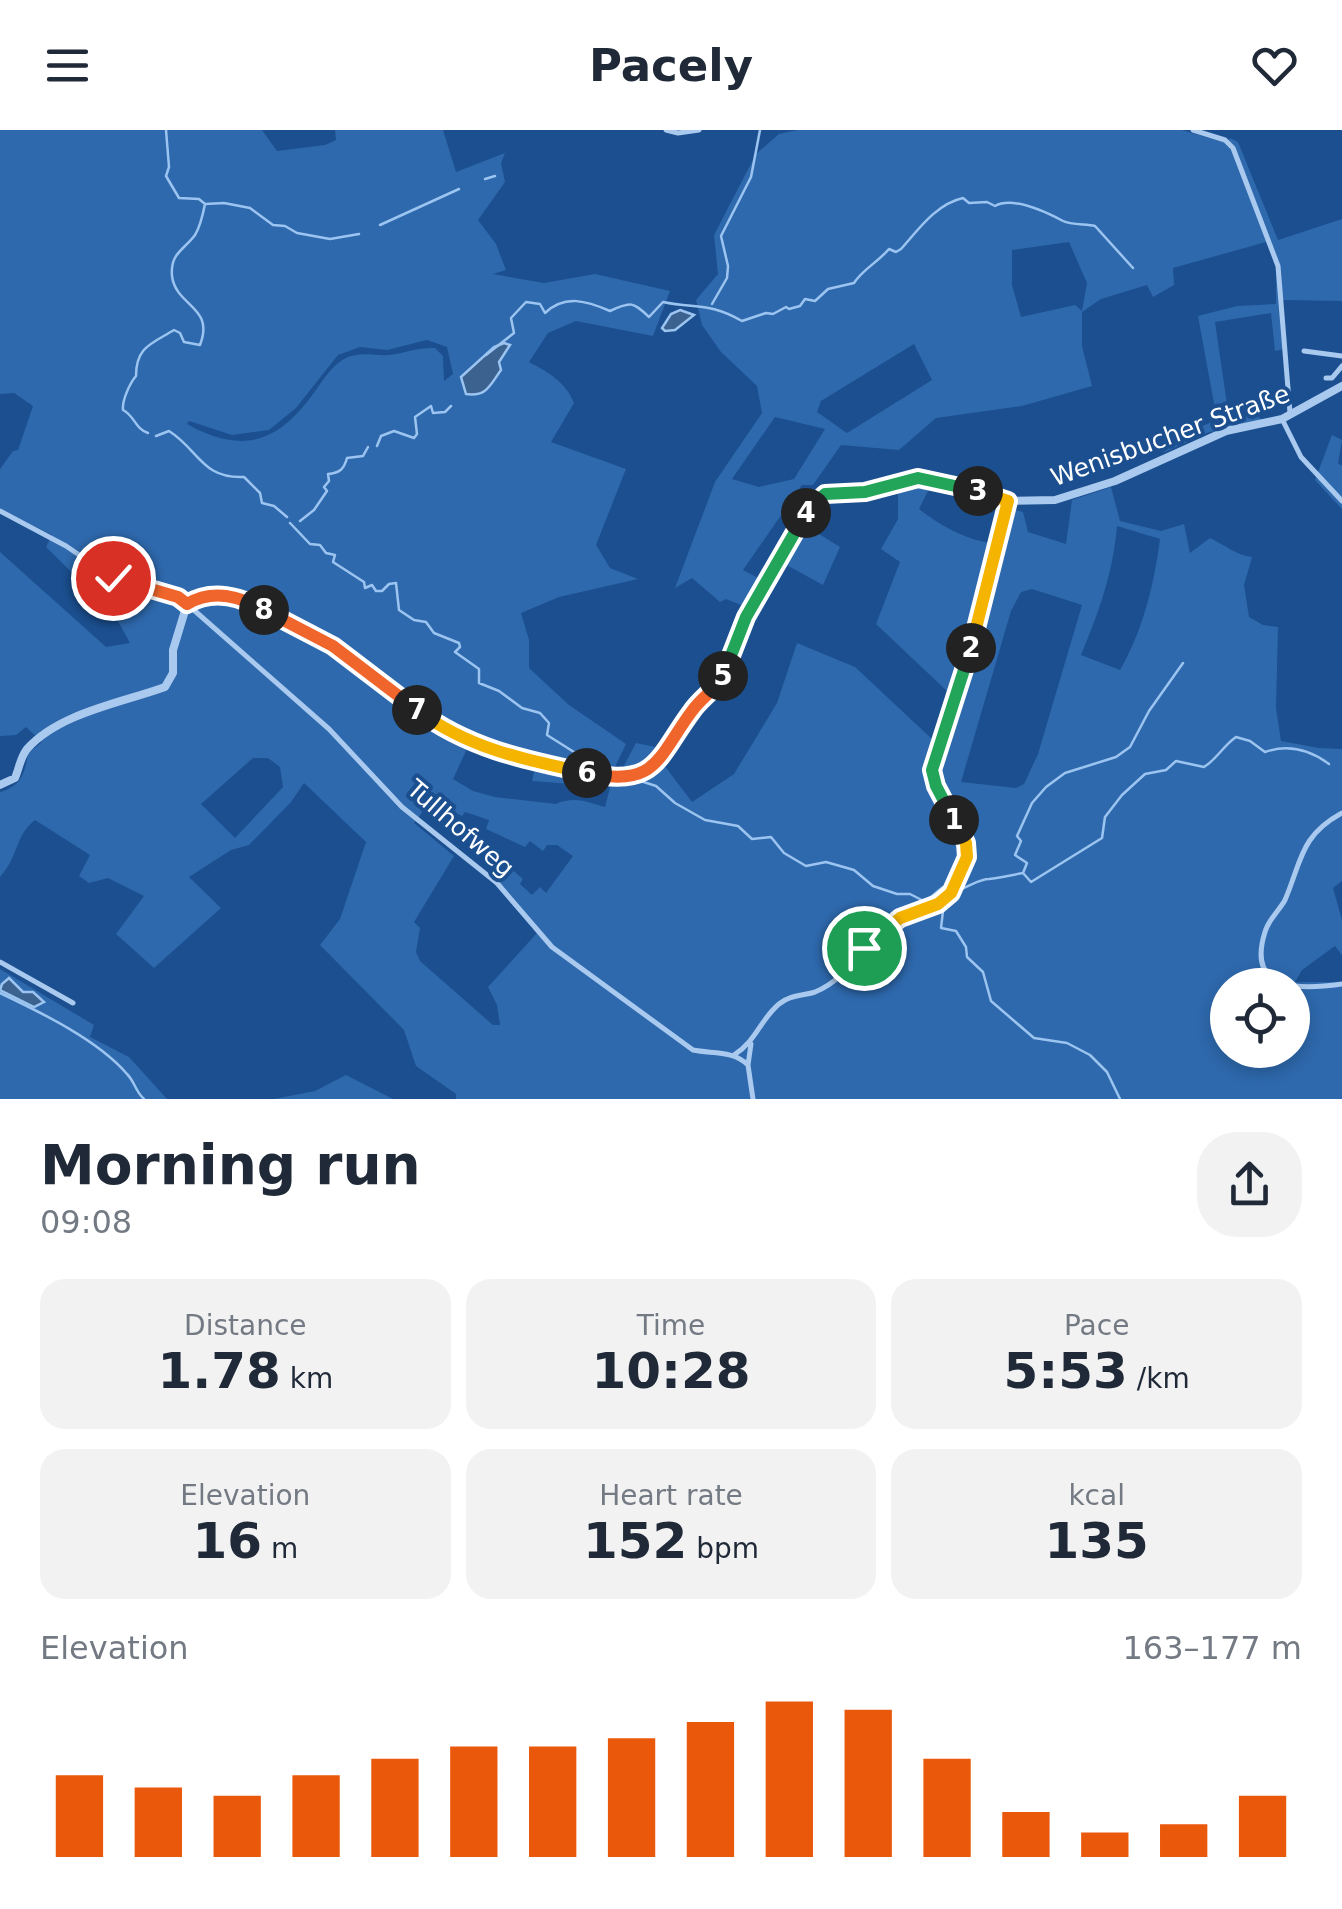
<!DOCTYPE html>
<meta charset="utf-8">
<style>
:root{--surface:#fff;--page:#f2f2f3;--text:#1f2937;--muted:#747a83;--accent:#ea580c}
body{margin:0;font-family:"DejaVu Sans",sans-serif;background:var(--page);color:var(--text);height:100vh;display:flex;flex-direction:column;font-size:38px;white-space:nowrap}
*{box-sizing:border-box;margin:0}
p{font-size:32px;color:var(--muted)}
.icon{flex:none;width:55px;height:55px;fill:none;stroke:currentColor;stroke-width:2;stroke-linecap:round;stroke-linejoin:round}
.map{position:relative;height:969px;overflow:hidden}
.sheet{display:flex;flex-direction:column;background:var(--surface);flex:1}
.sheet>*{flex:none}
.tools{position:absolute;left:1210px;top:838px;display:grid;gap:20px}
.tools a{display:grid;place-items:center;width:100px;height:100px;border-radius:50%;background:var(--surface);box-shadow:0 5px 15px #0003;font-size:50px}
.pin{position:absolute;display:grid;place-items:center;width:85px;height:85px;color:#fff;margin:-42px;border:5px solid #fff;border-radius:50%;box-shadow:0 2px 10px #0007}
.km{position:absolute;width:50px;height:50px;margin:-25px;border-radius:50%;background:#222;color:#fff;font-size:28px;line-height:50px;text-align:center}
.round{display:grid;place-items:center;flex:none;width:105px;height:105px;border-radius:40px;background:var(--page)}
.headline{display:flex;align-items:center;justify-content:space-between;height:170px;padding:0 40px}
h1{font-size:55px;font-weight:700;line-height:75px}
.metrics{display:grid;grid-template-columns:repeat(3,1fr);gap:15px;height:170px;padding:10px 40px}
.metrics div{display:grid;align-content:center;border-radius:25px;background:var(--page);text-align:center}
.metrics b{font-size:50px;font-weight:700}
.metrics small{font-size:28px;font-weight:400}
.metrics p{font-size:28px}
.chart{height:280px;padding:20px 40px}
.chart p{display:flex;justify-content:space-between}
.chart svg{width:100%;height:180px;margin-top:10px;stroke:var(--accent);stroke-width:6}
header{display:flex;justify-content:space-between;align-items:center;height:130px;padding:0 40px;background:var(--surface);font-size:45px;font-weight:700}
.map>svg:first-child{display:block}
</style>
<header><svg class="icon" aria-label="menu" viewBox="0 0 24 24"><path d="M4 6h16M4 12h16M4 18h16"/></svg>Pacely<svg class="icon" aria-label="heart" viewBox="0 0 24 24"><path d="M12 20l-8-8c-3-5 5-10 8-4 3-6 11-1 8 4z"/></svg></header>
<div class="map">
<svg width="1342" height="969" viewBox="0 0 1342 969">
<rect width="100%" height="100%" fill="#1b4f8f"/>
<path fill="#2e69ad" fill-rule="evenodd" d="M0 0H262L277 21 325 15 336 10 335 0H443L456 42 505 23 501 33 505 52 478 90 496 114 506 140 493 144 544 153 595 144 670 161 653 206 576 191 548 203 529 232C548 242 566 252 574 273L551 312 626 339 596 415 610 438 638 449 559 467 521 483 529 510V538L569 575 626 614 612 643 580 637 572 654 532 651 537 629 471 610 453 649 473 661 495 667 556 674C574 666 587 672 605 677L612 650 626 654 620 643 636 613 660 618 661 631 692 672 734 644 777 573 797 513 855 537 932 609 948 562 876 494 900 432 881 419 898 389V357L913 353 931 355 919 379C942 397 974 415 1003 413L1008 390 1016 380 1023 382 1028 402 1066 414 1072 370 1111 357 1120 391 1161 401 1184 394 1190 423 1210 408C1225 415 1236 425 1252 427L1244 455 1249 487 1263 495 1278 497 1276 578 1281 611 1319 618 1342 619V751L1333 758 1342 790V825L1335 816 1302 840 1295 852H1342V969H456V964L416 936 404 900 320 815 340 789 366 712 304 653 291 672 249 715 231 720 189 747 221 778 154 838 116 804 144 766 108 748 89 753 79 746 90 725 35 690C14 707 20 724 0 747V662C21 656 25 644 28 623L42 612 26 597 16 605 0 606V422L106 517 130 513 114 484 46 417 52 405 0 379V339L13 321 18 320 33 276 14 263 0 264ZM427 210 447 217 453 244 444 251 443 226 435 218C419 217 405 223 389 225 373 226 359 221 344 229 330 237 322 252 313 264 277 314 241 324 187 294L189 291 232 305 269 300 296 278 338 225 360 217 387 220ZM504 213 507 220 499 233 501 240 489 259 471 237 494 217ZM1117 396 1160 409C1154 455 1143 500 1120 540L1081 525C1099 482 1113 443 1117 396ZM1032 459 1082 475 1038 624 1024 654 1016 658 961 652 1011 481 1021 462ZM253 628H268L280 637 283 657 235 708 201 674ZM431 671 462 686 465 682 489 690 486 699 525 717 530 711 543 721 547 715H557L573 726 546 763 540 757 532 765 520 754 523 749 508 736 494 754 537 803 488 857 497 875 500 895H493L420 831 416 822 420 798 414 792 454 726 414 693ZM1228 855H1292V920H1228Z
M798 0H1182L1226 13 1230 8 1238 12 1278 110 1342 89V171L1282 170 1284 219 1275 221 1271 183 1215 192 1229 288 1258 284 1259 288 1273 293 1209 302 1165 322 1160 321 1159 314 1217 290 1198 186 1237 176 1276 174V137L1266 112 1173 138 1174 155 1153 167 1147 155 1101 169 1082 182V216L1092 256 1022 276 936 288 899 320 841 315 813 355H802L743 440 762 450 746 477 726 469 720 472 692 448 675 458 715 352 762 283 757 256 721 222 702 195 696 170 718 144 714 105 756 24 779 4ZM1069 112 1087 153 1082 181 1075 175 1021 187 1012 155V120ZM914 214 932 250 847 303 817 282 821 271ZM775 287 825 299 794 349 759 357 732 349Z
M1332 305 1342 310 1338 333 1342 336V379L1315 350Z
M803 394 840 417 823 455 781 432Z
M0 839 94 895 90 907 129 927 167 969H0Z
M346 945 393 969H274L315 961Z"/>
<path fill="#3c6290" stroke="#9cc4f0" stroke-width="2.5" d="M680 180 694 185 675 200 665 201 662 198 671 184Z
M504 213 510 215 499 232 501 240C490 255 487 267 466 264L461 247 494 217Z
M9 848 23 862H33L44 872 34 877 0 860 2 854Z"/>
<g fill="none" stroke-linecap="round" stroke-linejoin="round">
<path stroke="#9cc4f0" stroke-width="2.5" d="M485 49 495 46
M205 74 224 73 250 78 273 95 285 96 297 103 330 109 359 104
M380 95 459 59
M712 174 727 148 728 136 721 106 751 47 760 0
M486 225 514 203 511 188 526 172 540 174 545 183C565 164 587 171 610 181 631 171 633 172 649 187L663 172C696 179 709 172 742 191L766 183 773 184 786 177 789 179 800 176 805 169 815 171 828 159 854 153C862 140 878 132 889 119L896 122 901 119C918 100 936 74 963 68L969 73 987 72 995 76C1013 66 1046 82 1063 91 1071 95 1086 94 1095 96L1133 138
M148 303C135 299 135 286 123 280 122 270 130 253 136 246 136 217 151 214 174 200L180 203 184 212 200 215C215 176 176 177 172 146 170 123 184 120 195 105 200 97 203 84 205 74L199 69 179 68 166 46 169 37 166 0
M156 306 169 301C199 320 202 349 244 347L260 363 262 373 274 376 287 387
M377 316 381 306 394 301 414 308 417 304 415 287 431 276 433 283 445 282 451 276
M300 391 314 380 327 361 324 357 329 351 328 344C340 343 344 339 347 328L363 326 368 317
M290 393 310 414 320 415 326 423 335 425 333 432 364 452 365 458 372 455 376 461H382L389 454 396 453 399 480 414 490 426 492 434 503 459 513 460 517 455 522 479 539V553L499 561 522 578 540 583 549 593 547 605 593 634 602 632 621 644
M628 647 656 656 675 673 705 690 738 696 752 709 771 707 784 723 806 736 826 732 854 740 873 756 897 764H910L943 781 941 798 956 801 966 817 967 827 983 842 991 871 1034 908 1067 913 1090 925 1107 942 1120 969
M1023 743 1027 733 1015 725 1021 711 1017 706 1032 673 1046 657 1065 643 1116 627 1130 617 1149 581 1183 533
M957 760C968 758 978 749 989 749 1001 748 1011 745 1023 743L1031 752 1102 708 1105 687 1122 665 1145 644 1166 640 1176 631 1204 637C1217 629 1223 616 1236 607L1250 611 1265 622C1288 614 1310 620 1329 634
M926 771 943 757 949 759
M0 863C40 882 98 910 127 944 135 952 135 961 144 969"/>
<path stroke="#a9c9ee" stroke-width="5" d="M666 0 678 3 699 0
M1193 0 1225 10 1233 18 1278 136 1290 283
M1304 221 1342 226
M1326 248H1332L1342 236
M1282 289 1301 327 1342 371
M0 381 66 416 113 448 178 467 187 474 329 599 402 677 497 753 552 817 693 920C712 924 733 920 748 935
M1342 683C1300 706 1302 730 1285 770 1279 781 1268 790 1265 802 1246 862 1300 860 1342 854
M0 832 73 873
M751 914 748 935 753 969
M734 925C757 910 760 890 779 874 790 865 802 866 815 862 848 849 866 811 894 791 909 782 929 782 944 771 954 763 966 737 967 724 968 698 936 667 932 640L977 497 1008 372"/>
<path stroke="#a9c9ee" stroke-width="8" d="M0 655 15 648C19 639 20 628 27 619 59 583 121 573 165 557L173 543V520L187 474C255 434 396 571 454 605 484 622 590 652 622 647 663 641 672 606 695 577 703 567 714 561 721 550 731 535 733 517 740 501 753 469 797 387 821 365L865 361 919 348 1008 371 1055 370 1115 351 1226 301 1282 289 1342 256"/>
</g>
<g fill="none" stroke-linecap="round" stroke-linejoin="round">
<defs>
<path id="split-1" d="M864 818 900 788 938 774 951 763 967 727 966 713 954 690"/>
<path id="split-2" d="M954 690 936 656 932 640 971 518"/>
<path id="split-3" d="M971 518 1008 371 978 361"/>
<path id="split-4" d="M806 383 825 364 865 362 918 348 978 361"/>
<path id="split-5" d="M723 546 746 487 806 383"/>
<path id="split-6" d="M587 643C657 658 657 628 692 581 701 568 715 560 723 546"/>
<path id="split-7" d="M417 580C469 619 526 630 587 643"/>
<path id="split-8" d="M264 480 333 516 417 580"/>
<path id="split-9" d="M113 448 178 467 187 474C212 459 240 466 264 480"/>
</defs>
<use href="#split-1" stroke="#fff" stroke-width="20"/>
<use href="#split-2" stroke="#fff" stroke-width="20"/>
<use href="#split-3" stroke="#fff" stroke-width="20"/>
<use href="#split-4" stroke="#fff" stroke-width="20"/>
<use href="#split-5" stroke="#fff" stroke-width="20"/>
<use href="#split-6" stroke="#fff" stroke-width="20"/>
<use href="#split-7" stroke="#fff" stroke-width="20"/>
<use href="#split-8" stroke="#fff" stroke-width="20"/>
<use href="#split-9" stroke="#fff" stroke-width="20"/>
<use href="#split-1" stroke="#f5b400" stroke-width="12"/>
<use href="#split-2" stroke="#22a559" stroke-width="12"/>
<use href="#split-3" stroke="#f5b400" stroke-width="12"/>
<use href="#split-4" stroke="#22a559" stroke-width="12"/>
<use href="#split-5" stroke="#22a559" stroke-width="12"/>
<use href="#split-6" stroke="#f0652b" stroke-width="12"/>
<use href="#split-7" stroke="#f5b400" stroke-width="12"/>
<use href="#split-8" stroke="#f0652b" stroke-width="12"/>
<use href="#split-9" stroke="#f0652b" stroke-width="12"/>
</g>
<g text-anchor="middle" stroke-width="8" stroke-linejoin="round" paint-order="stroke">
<g font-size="25" fill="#fff" stroke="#1b4f8f">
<text transform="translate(1170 305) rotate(-20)" y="9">Wenisbucher Straße</text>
<text transform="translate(461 698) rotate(41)" y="9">Tullhofweg</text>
</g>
</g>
</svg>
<div class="tools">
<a><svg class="icon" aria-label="locate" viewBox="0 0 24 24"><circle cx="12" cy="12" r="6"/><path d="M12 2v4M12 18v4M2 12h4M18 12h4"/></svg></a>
</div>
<div class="pin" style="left:864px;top:818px;background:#1e9e55"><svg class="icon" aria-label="arrive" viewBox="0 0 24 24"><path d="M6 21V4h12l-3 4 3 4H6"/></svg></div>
<div class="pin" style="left:113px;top:448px;background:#d93025"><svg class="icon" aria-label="check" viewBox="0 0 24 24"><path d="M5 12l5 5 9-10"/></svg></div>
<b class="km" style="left:954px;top:690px">1</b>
<b class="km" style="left:971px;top:518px">2</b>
<b class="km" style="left:978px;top:361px">3</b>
<b class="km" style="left:806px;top:383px">4</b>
<b class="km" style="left:723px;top:546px">5</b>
<b class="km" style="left:587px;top:643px">6</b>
<b class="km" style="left:417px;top:580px">7</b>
<b class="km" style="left:264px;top:480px">8</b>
</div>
<section class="sheet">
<div class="headline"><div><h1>Morning run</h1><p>09:08</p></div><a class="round"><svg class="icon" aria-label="share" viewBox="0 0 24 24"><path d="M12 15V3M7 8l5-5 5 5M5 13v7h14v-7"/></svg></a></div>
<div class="metrics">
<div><p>Distance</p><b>1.78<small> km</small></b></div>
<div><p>Time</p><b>10:28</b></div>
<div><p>Pace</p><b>5:53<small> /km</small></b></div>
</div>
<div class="metrics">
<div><p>Elevation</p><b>16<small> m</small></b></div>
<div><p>Heart rate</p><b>152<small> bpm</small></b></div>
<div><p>kcal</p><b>135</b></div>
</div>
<div class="chart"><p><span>Elevation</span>163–177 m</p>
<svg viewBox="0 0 160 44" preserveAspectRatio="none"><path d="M5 44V24M15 44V27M25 44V29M35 44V24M45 44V20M55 44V17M65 44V17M75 44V15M85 44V11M95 44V6M105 44V8M115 44V20M125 44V33M135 44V38M145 44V36M155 44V29"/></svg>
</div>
</section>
